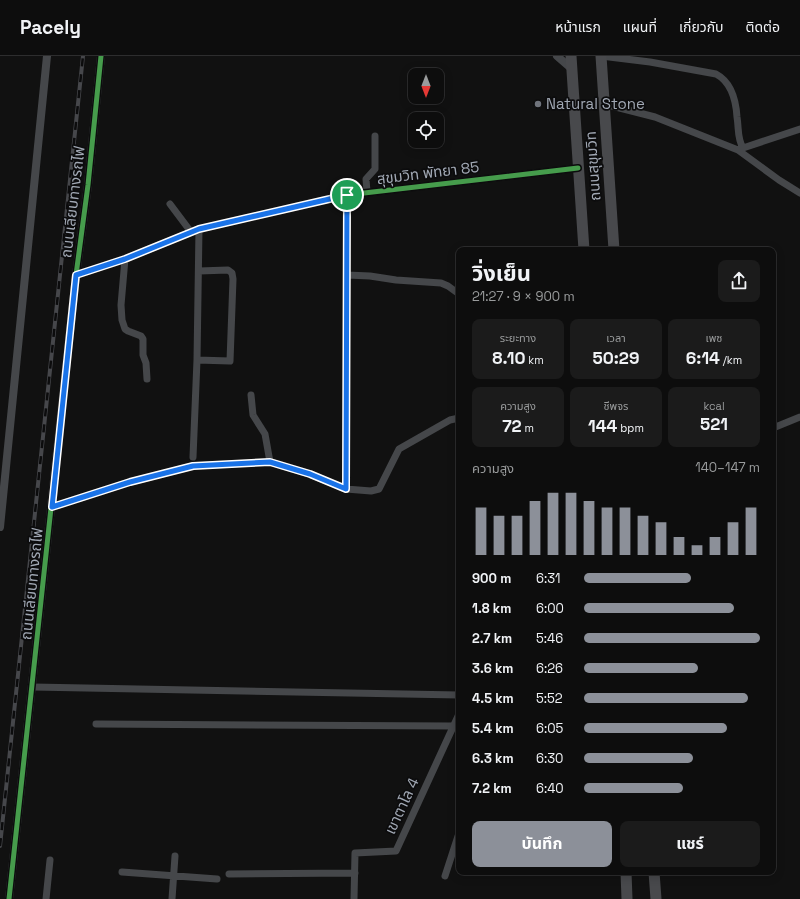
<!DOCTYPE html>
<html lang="th">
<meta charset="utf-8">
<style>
:root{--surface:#0d0d0d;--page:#1b1b1b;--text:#f1f3f6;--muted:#9a9c9d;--line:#2d2d2e;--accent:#8c9099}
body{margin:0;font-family:"Space Grotesk","Noto Sans Thai",sans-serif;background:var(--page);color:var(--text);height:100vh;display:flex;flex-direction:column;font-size:15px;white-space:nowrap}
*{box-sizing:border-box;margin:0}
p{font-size:13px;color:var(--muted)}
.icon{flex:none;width:22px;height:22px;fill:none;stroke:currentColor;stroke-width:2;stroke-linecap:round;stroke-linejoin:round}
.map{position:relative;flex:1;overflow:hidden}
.panel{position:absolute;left:456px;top:191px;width:320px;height:628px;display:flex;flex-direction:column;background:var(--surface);border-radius:8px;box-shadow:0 2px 10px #0003,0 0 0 1px var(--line)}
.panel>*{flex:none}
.needle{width:26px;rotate:180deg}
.fabs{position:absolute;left:408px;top:12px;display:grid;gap:8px}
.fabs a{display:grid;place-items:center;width:36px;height:36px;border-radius:8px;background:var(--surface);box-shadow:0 2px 10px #0003,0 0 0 1px var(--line);font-size:20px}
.pin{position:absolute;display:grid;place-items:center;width:34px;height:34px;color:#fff;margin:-17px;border:2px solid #fff;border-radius:50%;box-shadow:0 1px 4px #0007}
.round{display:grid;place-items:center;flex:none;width:42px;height:42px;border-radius:8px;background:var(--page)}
.headline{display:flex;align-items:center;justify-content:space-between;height:68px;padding:0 16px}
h1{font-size:22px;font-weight:700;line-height:30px}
.figures{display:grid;grid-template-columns:repeat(3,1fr);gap:6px;height:68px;padding:4px 16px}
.figures div{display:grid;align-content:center;border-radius:8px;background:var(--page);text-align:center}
.figures b{font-size:17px;font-weight:700}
.figures small{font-size:11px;font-weight:400}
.figures p{font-size:11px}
.chart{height:112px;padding:8px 16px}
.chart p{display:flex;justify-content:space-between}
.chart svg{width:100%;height:72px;margin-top:4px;stroke:var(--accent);stroke-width:6}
.cta{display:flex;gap:8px;margin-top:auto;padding:8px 16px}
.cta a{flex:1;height:46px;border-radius:8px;background:var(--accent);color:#fff;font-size:16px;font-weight:700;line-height:46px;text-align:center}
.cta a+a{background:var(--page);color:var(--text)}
ul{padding:0 16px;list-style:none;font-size:13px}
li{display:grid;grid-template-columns:64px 48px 1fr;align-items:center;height:30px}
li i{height:10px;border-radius:5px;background:var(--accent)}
header{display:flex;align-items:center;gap:24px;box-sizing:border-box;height:56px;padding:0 20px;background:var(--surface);border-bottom:1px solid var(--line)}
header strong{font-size:19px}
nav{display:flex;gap:22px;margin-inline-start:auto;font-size:14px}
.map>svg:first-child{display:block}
</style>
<header>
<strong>Pacely</strong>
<nav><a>หน้าแรก</a><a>แผนที่</a><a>เกี่ยวกับ</a><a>ติดต่อ</a></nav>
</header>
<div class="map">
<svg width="800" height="843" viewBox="0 0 800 843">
<rect width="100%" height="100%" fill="#111"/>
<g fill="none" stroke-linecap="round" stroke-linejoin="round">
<path stroke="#45474a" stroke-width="7" d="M601 0 650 6 716 18C731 26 736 45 737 61 739 73 737 82 743 92
M604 48 655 61 738 94 779 124 800 137
M740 93 800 73
M367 136 366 123 375 113V80
M347 139 346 433 371 435 379 433 399 393 450 364 459 362
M170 148 191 176
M125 203 121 249 122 264 125 273 128 275 141 280 143 283V299L146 307 147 323
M76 219 125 203 199 173 347 139 578 112
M347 219 370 220 396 224 441 227 448 230 459 238
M197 304 230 305 233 223 232 217 228 214 199 215
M251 339 253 359 265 378 270 406
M773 372 800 361
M193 401 197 304 199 173
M52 451 130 426 193 410 270 406 309 418 346 433
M33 631 459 639
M96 668 454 670
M122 816 217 823
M229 818 355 817
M445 820 459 777
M46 843 50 804
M172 843 175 800
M354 843 355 797 396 795 459 658"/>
<path stroke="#45474a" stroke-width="8" d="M557 0 572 13
M0 471 47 0
M9 843 76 219 88 129 101 0"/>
<path stroke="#48494c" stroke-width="11" d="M571 0 584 194
M601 0 614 194
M626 816 627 843
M654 816 656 843"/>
<defs>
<path id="rail" d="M0 790 83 0"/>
</defs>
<use href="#rail" stroke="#46474b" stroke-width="4"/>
<use href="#rail" stroke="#0c0c0d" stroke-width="2.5" stroke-dasharray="8" stroke-linecap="butt"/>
<defs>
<path id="cycleway" d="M76 219 125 203 199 173 347 139 578 112
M9 843 76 219 88 129 101 0"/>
</defs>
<use href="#cycleway" stroke="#0c0c0d" stroke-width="8"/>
<use href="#cycleway" stroke="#469c4c" stroke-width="5"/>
</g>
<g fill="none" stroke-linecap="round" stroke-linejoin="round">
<defs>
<path id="route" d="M347 139 346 433 310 418 270 406 193 410 130 426 52 451 76 219 125 203 199 173Z"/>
</defs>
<use href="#route" stroke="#fff" stroke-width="8"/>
<use href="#route" stroke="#1a73e8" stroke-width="5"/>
</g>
<circle fill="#6f737b" stroke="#0c0c0d" stroke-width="1.5" cx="538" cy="48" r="4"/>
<g text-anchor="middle" stroke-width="3.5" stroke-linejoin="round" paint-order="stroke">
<g font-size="15" fill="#a1a8b4" stroke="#0c0c0d" text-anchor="start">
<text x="546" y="53">Natural Stone</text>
</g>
<g font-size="15" fill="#a1a8b4" stroke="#0c0c0d">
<text transform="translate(593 110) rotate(-94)" y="5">ถนนสุขุมวิท</text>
<text transform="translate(428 117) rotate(-7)" y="5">สุขุมวิท พัทยา 85</text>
<text transform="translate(73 146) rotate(-83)" y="5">ถนนเลียบทางรถไฟ</text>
<text transform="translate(32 528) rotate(-84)" y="5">ถนนเลียบทางรถไฟ</text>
<text transform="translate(402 750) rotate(-65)" y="5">เขาตาโล 4</text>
</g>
</g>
</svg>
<div class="fabs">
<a><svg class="needle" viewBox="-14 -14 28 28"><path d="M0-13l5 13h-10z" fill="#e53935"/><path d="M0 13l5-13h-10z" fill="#9a9c9d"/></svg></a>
<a><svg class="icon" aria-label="locate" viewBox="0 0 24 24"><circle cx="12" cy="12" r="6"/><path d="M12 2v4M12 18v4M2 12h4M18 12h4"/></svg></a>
</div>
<div class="pin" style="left:347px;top:139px;background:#1e9e55"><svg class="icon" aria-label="arrive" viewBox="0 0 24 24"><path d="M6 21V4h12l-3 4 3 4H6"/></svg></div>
<section class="panel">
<div class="headline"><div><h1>วิ่งเย็น</h1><p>21:27 · 9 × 900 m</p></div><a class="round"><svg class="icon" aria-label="share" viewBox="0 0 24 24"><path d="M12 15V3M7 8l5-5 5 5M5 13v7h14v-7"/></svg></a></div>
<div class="figures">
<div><p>ระยะทาง</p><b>8.10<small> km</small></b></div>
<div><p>เวลา</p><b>50:29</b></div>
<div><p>เพซ</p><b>6:14<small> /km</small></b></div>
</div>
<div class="figures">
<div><p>ความสูง</p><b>72<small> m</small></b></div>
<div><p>ชีพจร</p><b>144<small> bpm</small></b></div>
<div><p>kcal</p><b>521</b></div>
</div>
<div class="chart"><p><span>ความสูง</span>140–147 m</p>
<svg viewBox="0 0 160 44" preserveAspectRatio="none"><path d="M5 44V15M15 44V20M25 44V20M35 44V11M45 44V6M55 44V6M65 44V11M75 44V15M85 44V15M95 44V20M105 44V24M115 44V33M125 44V38M135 44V33M145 44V24M155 44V15"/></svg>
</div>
<ul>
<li><b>900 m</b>6:31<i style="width:61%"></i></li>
<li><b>1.8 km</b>6:00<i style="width:85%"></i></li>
<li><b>2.7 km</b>5:46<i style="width:100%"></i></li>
<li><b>3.6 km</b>6:26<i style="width:65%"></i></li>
<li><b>4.5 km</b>5:52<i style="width:93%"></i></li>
<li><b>5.4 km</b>6:05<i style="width:81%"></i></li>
<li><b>6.3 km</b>6:30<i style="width:62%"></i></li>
<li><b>7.2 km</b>6:40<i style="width:56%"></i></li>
</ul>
<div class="cta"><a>บันทึก</a><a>แชร์</a></div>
</section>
</div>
